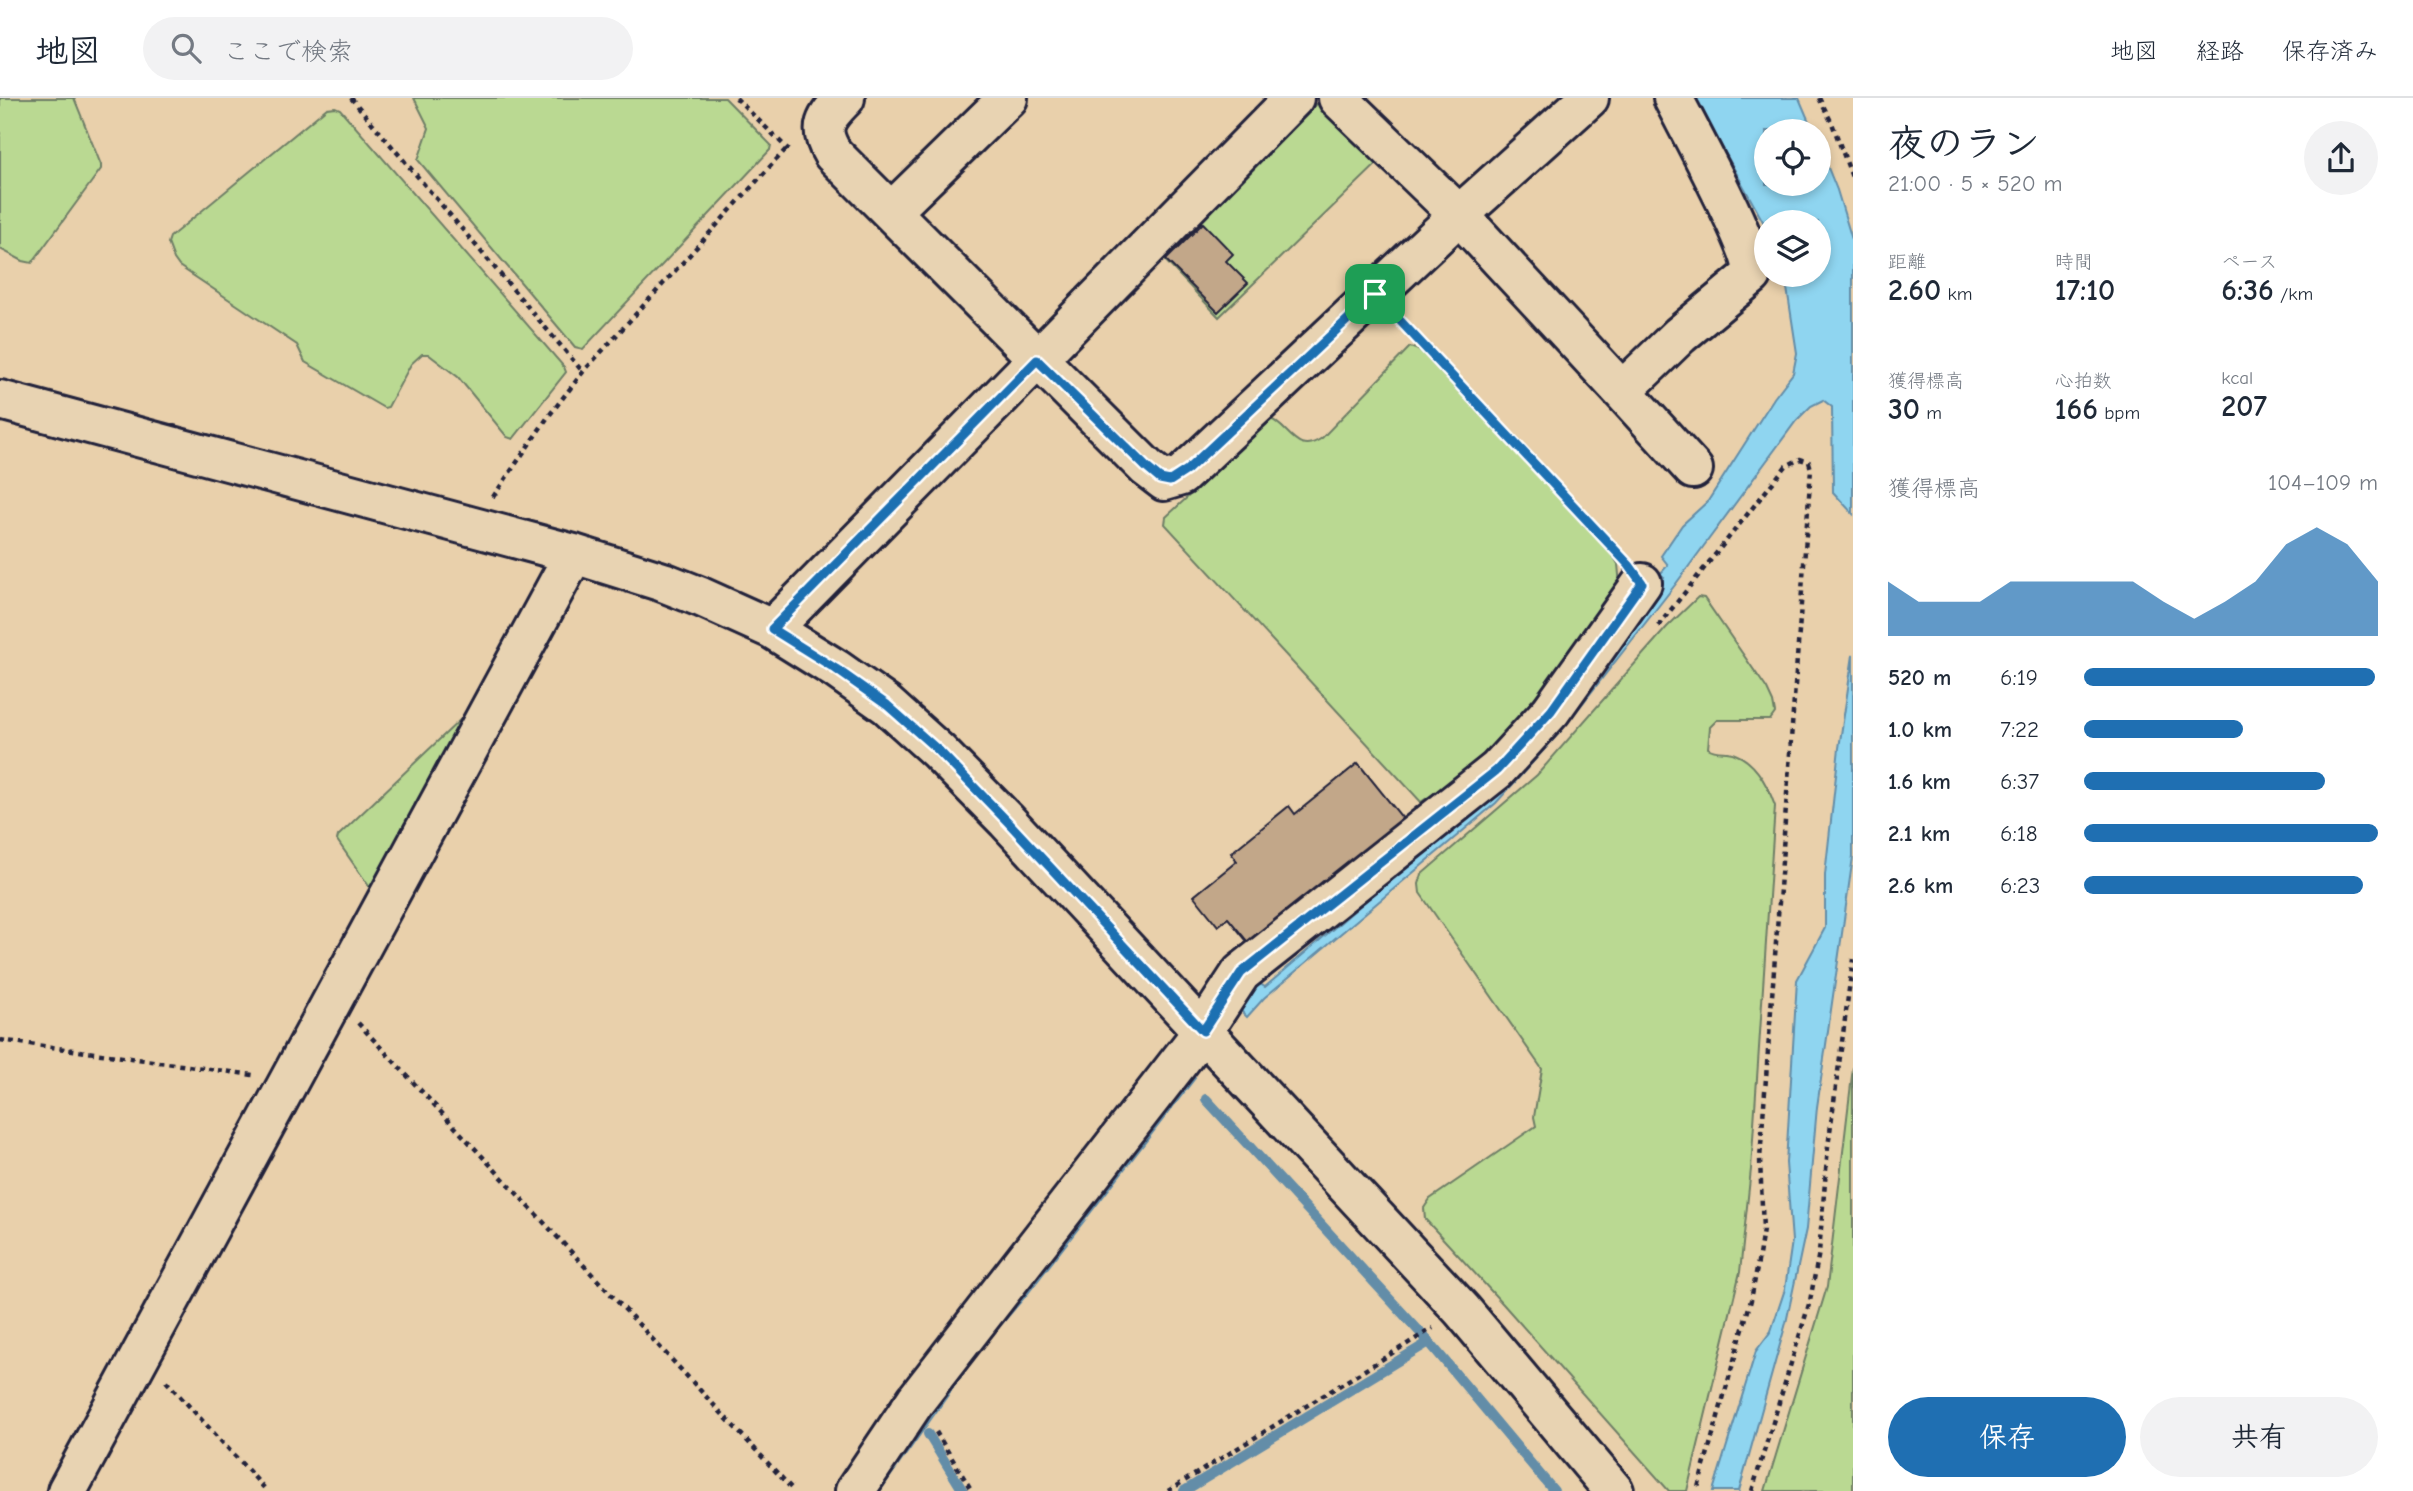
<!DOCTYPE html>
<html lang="ja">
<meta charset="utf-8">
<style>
:root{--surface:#fff;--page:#f2f2f3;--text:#1f2937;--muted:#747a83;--line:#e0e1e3;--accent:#1f6fb2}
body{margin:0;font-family:"Comic Neue","Klee One",sans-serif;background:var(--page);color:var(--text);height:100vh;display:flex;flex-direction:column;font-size:26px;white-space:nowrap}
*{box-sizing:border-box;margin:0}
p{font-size:23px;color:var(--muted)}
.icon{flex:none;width:38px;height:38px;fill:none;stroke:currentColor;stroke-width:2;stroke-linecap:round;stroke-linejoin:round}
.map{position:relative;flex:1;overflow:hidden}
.drawer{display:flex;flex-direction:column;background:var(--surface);width:560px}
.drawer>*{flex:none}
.tools{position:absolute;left:1754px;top:21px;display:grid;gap:14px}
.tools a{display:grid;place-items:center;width:77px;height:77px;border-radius:50%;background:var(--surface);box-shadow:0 4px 10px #0003;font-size:35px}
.pin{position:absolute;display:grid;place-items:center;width:60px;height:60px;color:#fff;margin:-30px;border-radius:14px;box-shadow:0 4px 10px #0006}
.round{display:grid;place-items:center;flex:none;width:74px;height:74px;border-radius:37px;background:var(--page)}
.summary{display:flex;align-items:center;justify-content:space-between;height:119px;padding:0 35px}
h1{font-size:38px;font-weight:700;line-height:52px}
.stats{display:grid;grid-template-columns:repeat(3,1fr);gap:10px;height:119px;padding:7px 35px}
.stats div{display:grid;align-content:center}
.stats b{font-size:30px;font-weight:700}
.stats small{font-size:19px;font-weight:400}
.stats p{font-size:19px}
.chart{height:196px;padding:14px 35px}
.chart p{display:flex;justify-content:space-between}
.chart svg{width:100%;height:126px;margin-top:7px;fill:var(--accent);opacity:.7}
.cta{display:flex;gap:14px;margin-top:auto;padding:14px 35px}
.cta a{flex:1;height:80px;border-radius:42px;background:var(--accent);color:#fff;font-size:28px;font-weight:700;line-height:80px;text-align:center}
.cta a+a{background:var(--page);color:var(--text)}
ul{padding:0 35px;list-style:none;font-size:23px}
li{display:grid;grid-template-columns:112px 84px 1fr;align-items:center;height:52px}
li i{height:18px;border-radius:9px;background:var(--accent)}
header{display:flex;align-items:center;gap:42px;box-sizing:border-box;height:98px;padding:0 35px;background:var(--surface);border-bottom:2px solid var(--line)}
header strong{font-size:33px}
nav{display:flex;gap:38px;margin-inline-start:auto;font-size:24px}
.search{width:490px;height:63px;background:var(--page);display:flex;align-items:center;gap:18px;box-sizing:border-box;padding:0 24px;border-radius:38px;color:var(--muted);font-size:26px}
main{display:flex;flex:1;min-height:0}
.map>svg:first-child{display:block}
</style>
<header>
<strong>地図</strong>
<div class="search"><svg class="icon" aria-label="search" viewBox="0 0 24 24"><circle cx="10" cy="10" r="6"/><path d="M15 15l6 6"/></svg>ここで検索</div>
<nav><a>地図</a><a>経路</a><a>保存済み</a></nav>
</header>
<main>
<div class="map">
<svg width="1853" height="1393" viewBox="0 0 1853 1393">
<rect width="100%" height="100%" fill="#e9d0ab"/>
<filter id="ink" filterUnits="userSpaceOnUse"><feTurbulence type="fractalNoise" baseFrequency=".0143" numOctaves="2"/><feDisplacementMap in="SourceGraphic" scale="14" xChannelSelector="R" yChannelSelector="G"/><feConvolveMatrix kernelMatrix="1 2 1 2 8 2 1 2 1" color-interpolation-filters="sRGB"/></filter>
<g filter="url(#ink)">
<path fill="#bad992" stroke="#6e7e66" stroke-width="2" d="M0 0H74L101 67V71L32 165 23 163 0 151Z
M414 0H725L771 47 770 52 583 251 575 249 418 62 429 30Z
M1322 1 1381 62 1219 219 1160 157Z
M335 9 340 11 564 269 566 274 513 341 507 339 458 279 428 256H422L411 266 388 309 384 310 305 264 297 247 179 168 174 161 168 145 170 139 327 10Z
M1410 249 1421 253 1612 456 1618 466 1620 488C1573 552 1525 619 1465 673 1452 684 1436 694 1421 704L1165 426 1166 419 1203 385 1210 370 1267 319C1290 327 1295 359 1322 340Z
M1698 499 1704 500 1767 591 1773 604 1775 615 1770 622H1717L1710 629 1708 650C1717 656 1726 652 1735 656 1756 664 1768 688 1775 708L1751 1071 1740 1174 1687 1393H1669L1503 1206 1425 1121 1424 1110 1430 1101 1536 1028 1534 1019 1542 971 1420 795 1419 786 1422 776 1537 677 1667 529Z
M484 599 373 794 337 742 338 738Z
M1853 969V1393H1765L1827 1189Z"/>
<path fill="#8fd5f0" stroke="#638da8" stroke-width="2" d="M1695 0H1799L1813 33H1766V86H1818V45L1837 92 1853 145V416L1833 394 1832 309 1823 302 1811 308 1796 323 1675 487 1561 633 1496 705 1264 900 1247 919 1234 906 1260 886 1265 889 1432 746 1649 502 1664 479 1660 476 1668 467 1661 458 1682 427 1708 403 1774 300 1793 275 1797 255 1785 177H1818V124H1766V129Z
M1853 557V759L1817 1009 1806 1131 1786 1225 1739 1393H1713L1756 1253 1771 1233 1785 1191 1792 1143 1786 1065 1797 882 1825 830V777L1839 650Z
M1189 974 1195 980 1028 1195 982 1249 880 1393H868Z"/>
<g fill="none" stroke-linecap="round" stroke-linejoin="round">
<path stroke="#638da8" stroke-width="10" d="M1206 1001 1429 1244 1554 1393
M928 1336 963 1393
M1184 1393 1429 1244"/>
</g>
<path fill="#c2a789" stroke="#22223b" stroke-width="2" d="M1203 125 1233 156 1226 163 1248 185 1218 214 1166 162Z
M1358 665 1404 722 1251 848 1228 820 1218 828 1194 798 1237 763 1231 755 1289 708 1295 716Z"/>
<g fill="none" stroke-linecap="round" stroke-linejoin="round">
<defs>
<path id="minor" d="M845 0C825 20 817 30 833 56L1147 370 1164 383 1181 378 1459 117 1589 0
M1338 0 1459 117 1622 293 1680 237 1752 177C1756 153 1688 30 1673 0
M891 114 1008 0
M1622 293 1693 371
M0 302 574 456 663 484 701 499 772 531 836 571 887 607 938 653 1007 723 1462 1212 1614 1393
M772 531 1294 0
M67 1393 574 456
M855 1393 916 1302 1203 933 1241 875 1497 672 1551 613 1642 485"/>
</defs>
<use href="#minor" stroke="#22223b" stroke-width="44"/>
<path stroke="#22223b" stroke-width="4.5" stroke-dasharray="5 5" stroke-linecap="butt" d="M351 0 583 274
M736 0 789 52
M1819 0 1832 25 1853 82
M1397 220 1621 459
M493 399 548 319 583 274 787 50
M1658 528 1786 368 1800 361 1809 364 1811 371 1760 1061 1763 1132 1757 1170 1751 1202 1697 1393
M358 925 794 1393
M0 942 253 977
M166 1283 267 1393
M936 1334 972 1393
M1168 1393 1433 1230
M1752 1393 1810 1203 1819 1154 1828 1049 1853 861"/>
<use href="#minor" stroke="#e8d3b2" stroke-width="38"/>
</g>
</g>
<g fill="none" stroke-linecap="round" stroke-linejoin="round" filter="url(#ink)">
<defs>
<path id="route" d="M1375 196 1629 467 1642 485 1551 613 1497 672 1241 875 1203 933 1007 723 939 653 887 607 836 571 772 531 1037 262 1147 370 1160 381 1170 383 1187 372Z"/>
</defs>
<use href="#route" stroke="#fff" stroke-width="14"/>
<use href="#route" stroke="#1f6fb2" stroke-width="9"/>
</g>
</svg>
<div class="tools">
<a><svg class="icon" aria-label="locate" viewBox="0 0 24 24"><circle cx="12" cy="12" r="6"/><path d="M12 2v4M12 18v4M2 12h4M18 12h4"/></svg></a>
<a><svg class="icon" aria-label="layers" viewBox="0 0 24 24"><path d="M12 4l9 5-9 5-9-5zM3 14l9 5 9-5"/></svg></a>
</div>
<div class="pin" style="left:1375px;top:196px;background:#1e9e55"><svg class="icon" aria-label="arrive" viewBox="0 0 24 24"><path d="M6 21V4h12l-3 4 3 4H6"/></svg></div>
</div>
<section class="drawer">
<div class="summary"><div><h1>夜のラン</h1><p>21:00 · 5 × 520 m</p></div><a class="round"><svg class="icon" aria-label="share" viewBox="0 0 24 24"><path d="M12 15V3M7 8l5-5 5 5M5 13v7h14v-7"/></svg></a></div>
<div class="stats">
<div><p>距離</p><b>2.60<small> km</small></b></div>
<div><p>時間</p><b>17:10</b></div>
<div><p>ペース</p><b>6:36<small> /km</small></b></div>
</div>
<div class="stats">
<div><p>獲得標高</p><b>30<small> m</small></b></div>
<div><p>心拍数</p><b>166<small> bpm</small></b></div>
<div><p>kcal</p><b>207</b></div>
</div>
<div class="chart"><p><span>獲得標高</span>104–109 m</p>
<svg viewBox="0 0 160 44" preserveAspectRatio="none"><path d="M0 44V25L10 32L20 32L30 32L40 25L50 25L60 25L70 25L80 25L90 32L100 38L110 32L120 25L130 12L140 6L150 12L160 25V44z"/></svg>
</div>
<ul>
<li><b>520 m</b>6:19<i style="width:99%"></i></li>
<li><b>1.0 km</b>7:22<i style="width:54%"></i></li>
<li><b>1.6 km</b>6:37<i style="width:82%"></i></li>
<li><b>2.1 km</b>6:18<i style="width:100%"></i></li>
<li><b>2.6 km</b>6:23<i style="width:95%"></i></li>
</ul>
<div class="cta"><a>保存</a><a>共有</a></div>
</section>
</main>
